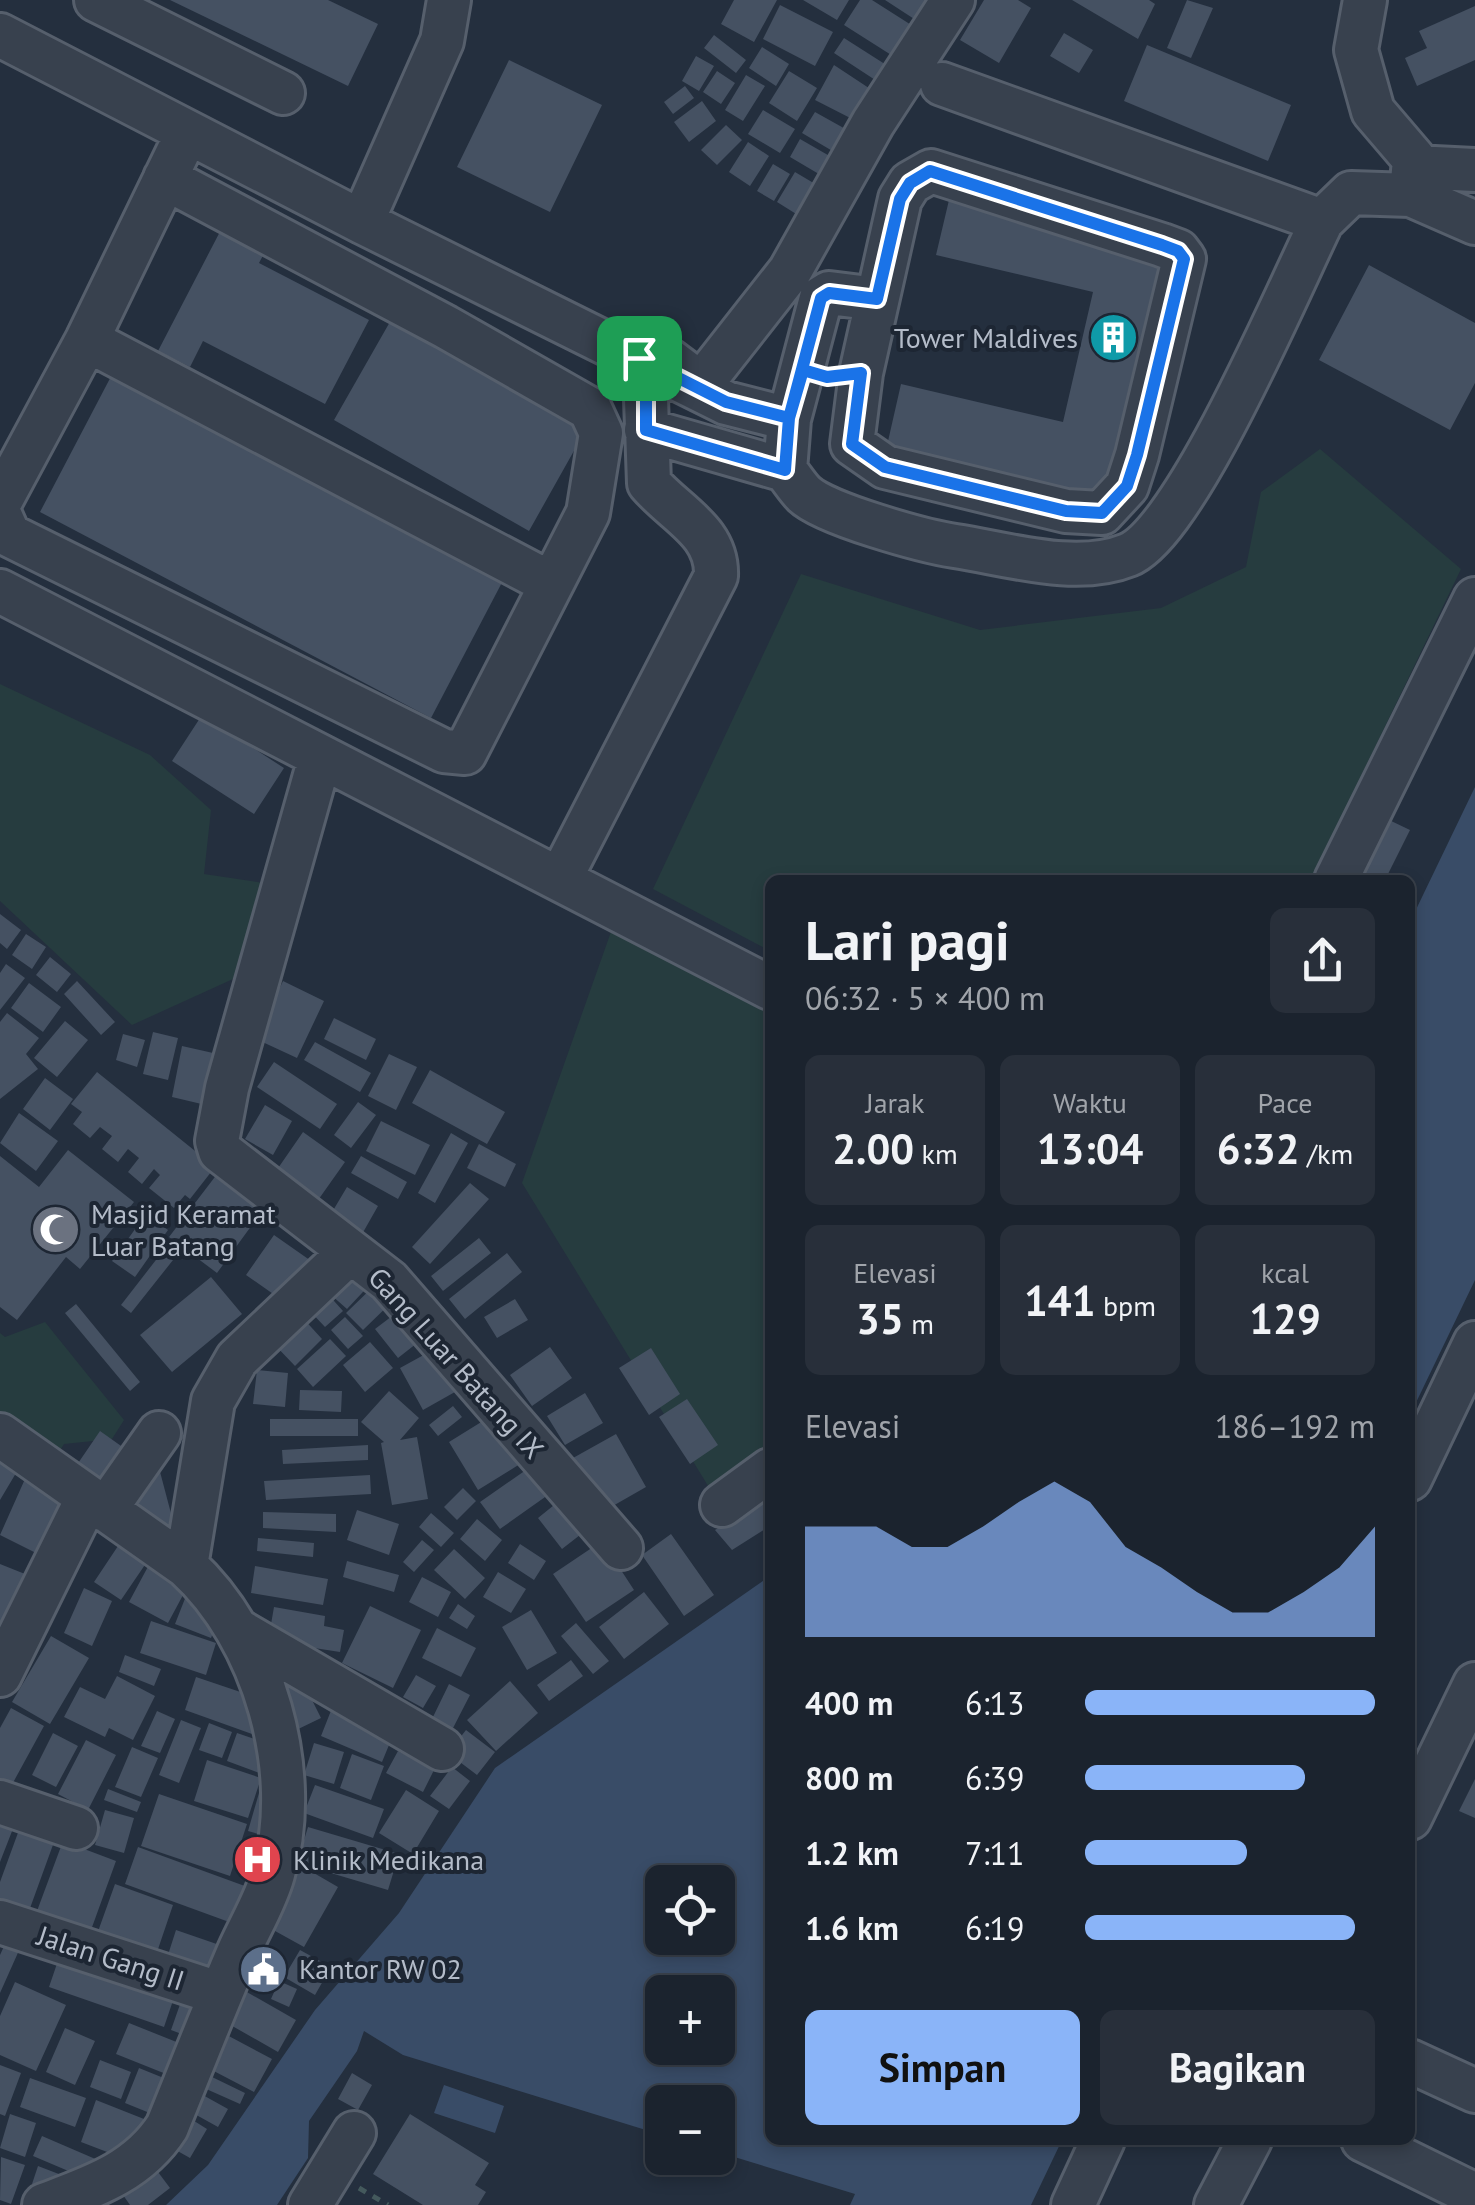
<!DOCTYPE html>
<html lang="id">
<meta charset="utf-8">
<style>
:root{--surface:#1b232e;--page:#282f3a;--text:#f1f3f6;--muted:#a0a4aa;--line:#39404a;--accent:#8ab4f8}
body{margin:0;font-family:"PT Sans",sans-serif;background:var(--page);color:var(--text);height:100vh;display:flex;flex-direction:column;font-size:38px;white-space:nowrap}
*{box-sizing:border-box;margin:0}
p{font-size:32px;color:var(--muted)}
.icon{flex:none;width:55px;height:55px;fill:none;stroke:currentColor;stroke-width:2;stroke-linecap:round;stroke-linejoin:round}
.map{position:relative;flex:1;overflow:hidden}
.details{position:absolute;left:765px;top:875px;width:650px;height:1270px;display:flex;flex-direction:column;background:var(--surface);border-radius:15px;box-shadow:0 5px 15px #0003,0 0 0 2px var(--line)}
.details>*{flex:none}
.controls{position:absolute;left:645px;top:1865px;display:grid;gap:20px}
.controls a{display:grid;place-items:center;width:90px;height:90px;border-radius:15px;background:var(--surface);box-shadow:0 5px 15px #0003,0 0 0 2px var(--line);font-size:50px}
.pin{position:absolute;display:grid;place-items:center;width:85px;height:85px;color:#fff;margin:-42px;border-radius:20px;box-shadow:0 5px 15px #0006}
.round{display:grid;place-items:center;flex:none;width:105px;height:105px;border-radius:15px;background:var(--page)}
.overview{display:flex;align-items:center;justify-content:space-between;height:170px;padding:0 40px}
h1{font-size:55px;font-weight:700;line-height:75px}
.metrics{display:grid;grid-template-columns:repeat(3,1fr);gap:15px;height:170px;padding:10px 40px}
.metrics div{display:grid;align-content:center;border-radius:15px;background:var(--page);text-align:center}
.metrics b{font-size:42px;font-weight:700}
.metrics small{font-size:28px;font-weight:400}
.metrics p{font-size:28px}
.chart{height:280px;padding:20px 40px}
.chart p{display:flex;justify-content:space-between}
.chart svg{width:100%;height:180px;margin-top:10px;fill:var(--accent);opacity:.7}
.cta{display:flex;gap:20px;margin-top:auto;padding:20px 40px}
.cta a{flex:1;height:115px;border-radius:15px;background:var(--accent);color:#111;font-size:40px;font-weight:700;line-height:115px;text-align:center}
.cta a+a{background:var(--page);color:var(--text)}
ul{padding:0 40px;list-style:none;font-size:32px}
li{display:grid;grid-template-columns:160px 120px 1fr;align-items:center;height:75px}
li i{height:25px;border-radius:12px;background:var(--accent)}
.map>svg:first-child{display:block}
</style>
<div class="map">
<svg width="1475" height="2205" viewBox="0 0 1475 2205">
<rect width="100%" height="100%" fill="#242f3e"/>
<path fill="#263c3f" d="M1320 449 1461 569 1311 880H770V951L653 889 801 574 980 630 1161 608 1246 567 1261 492Z
M0 684 150 755 211 810 204 874 271 884 244 974 132 1025 0 901Z
M612 929 770 1008V1450L710 1489 522 1183Z
M45 1322 124 1420 112 1439 64 1444 54 1460 0 1422V1333L5 1337Z"/>
<path fill="#394c67" fill-rule="evenodd" d="M1475 787V1280L1410 1415V922Z
M770 1576V2140H1062L1031 2205H850L855 2194 718 2152V2102H662V2135L403 2055 364 2031 357 2051 309 2121 308 2158 277 2205H166L208 2165 315 2010 399 1913 495 1768ZM718 1882V1938H662V1882ZM662 1992H718V2048H662Z
M444 2085 504 2106 495 2133 434 2113Z"/>
<path fill="#455162" d="M170 0H328L378 24 348 86Z
M734 0H777L754 42 721 24Z
M803 0H849L837 20Z
M860 0H872L927 35 907 65 844 25Z
M885 0H946L928 28Z
M984 0H1018L1031 8 999 63 960 40Z
M1072 0H1149L1155 4 1138 39Z
M1187 0 1213 8 1191 58 1167 48Z
M780 5 833 32 815 66 763 39Z
M1475 6V60L1417 86 1405 58 1427 48 1419 31Z
M1064 33 1093 50 1079 73 1050 56Z
M714 35 746 60 736 73 704 48Z
M844 38 902 75 892 91 834 53Z
M1147 45 1291 105 1268 161 1124 101Z
M762 47 789 64 776 86 749 68Z
M696 56 714 66 699 91 682 81Z
M509 60 602 105 550 212 457 167Z
M834 65 881 96 862 124 815 100Z
M717 71 735 83 721 104 703 92Z
M789 71 817 88 797 121 769 103Z
M746 75 765 86 743 121 725 110Z
M685 86 694 98 673 114 664 102Z
M702 101 716 121 689 142 674 122Z
M763 110 795 129 780 153 748 134Z
M815 112 858 136 846 159 802 133Z
M726 125 742 140 717 165 701 150Z
M800 139 840 162 829 180 790 157Z
M748 142 769 156 750 186 729 172Z
M773 164 790 174 774 201 757 191Z
M795 172 827 191 809 222 777 202Z
M949 200 1162 251 1105 501 886 450 901 384 1063 422 1093 292 936 255Z
M225 222 269 244 259 263 369 320 325 404 203 341 190 367 158 351Z
M1369 265 1475 323V383L1450 430 1319 360Z
M395 313 589 424 529 531 334 420Z
M117 365 508 571 431 718 40 512Z
M202 715 284 768 254 814 172 761Z
M1387 819 1410 830 1385 880H1365L1358 877Z
M0 914 21 930 7 949 0 943Z
M26 934 46 947 32 969 12 955Z
M50 957 71 974 57 992 36 975Z
M6 964 25 978 0 1010V973Z
M77 981 115 1022 101 1035 64 994Z
M283 981 324 1001 297 1058 256 1039Z
M29 983 61 1007 43 1032 11 1008Z
M7 1013 39 1038 26 1054 38 1069 0 1099V1022Z
M334 1018 376 1039 366 1060 324 1039Z
M65 1021 88 1040 57 1077 34 1058Z
M153 1032 178 1038 168 1080 143 1074Z
M123 1034 145 1040 137 1067 116 1060Z
M315 1042 371 1073 360 1092 304 1060Z
M182 1046 222 1055 210 1106 172 1097Z
M389 1054 417 1067 396 1110 368 1096Z
M274 1062 337 1104 320 1129 257 1087Z
M430 1070 505 1112 487 1144 412 1103Z
M97 1072 215 1167 190 1199 185 1195 174 1208 149 1188 160 1175 154 1169 142 1184 128 1172 139 1158 128 1149 118 1162 102 1149 112 1136 100 1127 90 1138 73 1124 82 1112 71 1104Z
M45 1078 73 1099 50 1130 23 1109Z
M358 1102 376 1115 351 1148 334 1135Z
M265 1105 292 1121 273 1155 245 1139Z
M19 1113 58 1141 36 1171 0 1143Z
M381 1121 430 1145 415 1175 366 1151Z
M303 1132 345 1162 316 1203 274 1174Z
M451 1133 468 1143 435 1203 418 1193Z
M479 1144 516 1164 505 1187 467 1168Z
M68 1150 134 1202 80 1269 66 1257 17 1320 0 1307V1156L39 1187Z
M361 1156 407 1182 398 1199 351 1173Z
M224 1165 271 1199 217 1273 169 1237Z
M470 1183 489 1199 430 1264 412 1247Z
M347 1187 378 1206 357 1243 325 1224Z
M146 1214 168 1230 135 1277 112 1261Z
M274 1235 314 1263 286 1303 246 1275Z
M479 1238 491 1253 443 1291 431 1276Z
M166 1247 177 1255 131 1313 121 1305Z
M507 1253 522 1272 465 1319 449 1299Z
M360 1263 376 1278 347 1309 330 1294Z
M211 1277 242 1314 172 1372 140 1335Z
M381 1279 398 1296 363 1330 346 1313Z
M326 1292 343 1311 325 1327 308 1309Z
M515 1299 528 1320 497 1338 484 1317Z
M76 1304 140 1382 130 1391 65 1313Z
M404 1307 426 1336 398 1358 375 1329Z
M301 1316 322 1339 295 1366 273 1343Z
M345 1317 363 1336 348 1349 331 1330Z
M330 1339 346 1356 313 1387 297 1369Z
M370 1342 393 1368 365 1392 343 1365Z
M440 1346 462 1388 423 1410 400 1368Z
M550 1347 572 1378 532 1406 510 1375Z
M651 1348 680 1394 649 1415 619 1368Z
M257 1370 288 1373 285 1407 253 1404Z
M300 1390 342 1391 341 1412 299 1410Z
M389 1391 419 1418 400 1440 417 1437 428 1499 392 1505 381 1443 384 1442 361 1422Z
M585 1393 603 1423 565 1445 547 1416Z
M687 1399 718 1445 690 1464 659 1417Z
M453 1406 462 1417 438 1436 429 1425Z
M499 1411 528 1459 478 1490 449 1442Z
M270 1419H358V1436H270Z
M100 1431 138 1458 108 1502 70 1475Z
M616 1434 646 1487 604 1511 573 1458Z
M368 1445V1460L283 1464 282 1450Z
M0 1449 22 1463 0 1500Z
M154 1449 182 1555 112 1503Z
M536 1463 555 1490 500 1529 480 1502Z
M29 1470 76 1494 44 1557 0 1535Z
M370 1475 371 1494 266 1500 264 1481Z
M463 1488 476 1501 457 1520 444 1507Z
M770 1493V1526L732 1550 715 1530Z
M564 1497 589 1528 562 1549 538 1518Z
M357 1510 399 1524 389 1555 347 1540Z
M263 1512 336 1514V1532L263 1528Z
M431 1513 454 1533 441 1547 419 1527Z
M477 1519 502 1540 485 1561 460 1539Z
M126 1534 153 1553 121 1600 94 1582Z
M671 1534 714 1595 684 1616 642 1555Z
M258 1538 314 1543 313 1557 257 1551Z
M422 1540 434 1550 414 1572 403 1562Z
M602 1541 634 1590 586 1622 553 1574Z
M520 1544 546 1561 534 1580 508 1563Z
M454 1549 485 1578 465 1599 434 1570Z
M151 1561 190 1582 168 1623 129 1602Z
M347 1561 399 1575 394 1592 343 1577Z
M0 1564 30 1576 11 1625 0 1621Z
M255 1566 328 1579 323 1605 251 1593Z
M498 1572 526 1589 511 1613 483 1597Z
M422 1577 451 1592 438 1617 409 1602Z
M84 1588 112 1601 92 1646 64 1633Z
M644 1592 669 1624 624 1659 599 1627Z
M186 1596 222 1611 211 1638 175 1624Z
M458 1604 475 1616 467 1629 449 1618Z
M370 1606 421 1630 393 1688 342 1663Z
M274 1607 325 1616 324 1626 344 1630 340 1652 282 1643 284 1632 270 1630Z
M531 1610 557 1653 527 1670 502 1627Z
M151 1621 216 1643 206 1675 140 1653Z
M576 1623 609 1661 593 1674 561 1636Z
M437 1628 476 1648 461 1677 422 1658Z
M51 1636 89 1658 50 1724 12 1702Z
M125 1655 161 1669 154 1686 119 1672Z
M571 1660 583 1676 549 1701 537 1685Z
M297 1670 321 1718 290 1733 266 1685Z
M416 1675 436 1686 423 1708 403 1697Z
M117 1676 155 1696 133 1740 109 1728 105 1737 64 1717 80 1687 105 1699Z
M196 1677 264 1700 252 1734 185 1710Z
M510 1681 538 1713 496 1751 467 1720Z
M449 1684 470 1695 452 1730 432 1719Z
M334 1703 396 1728 382 1762 321 1736Z
M11 1708 44 1726 9 1790 0 1785V1728Z
M157 1711 175 1719 160 1753 141 1746Z
M181 1720 201 1728 179 1783 159 1775Z
M209 1723 232 1732 222 1758 199 1750Z
M466 1730 495 1752 477 1775 448 1753Z
M53 1733 78 1746 56 1787 32 1775Z
M237 1733 272 1745 262 1774 227 1761Z
M86 1740 116 1755 88 1810 58 1794Z
M314 1743 344 1752 334 1784 304 1775Z
M132 1747 158 1758 141 1797 115 1787Z
M398 1751 434 1770 423 1792 386 1773Z
M352 1754 384 1766 371 1800 340 1788Z
M207 1760 261 1778 248 1818 194 1801Z
M452 1767 470 1781 449 1809 430 1796Z
M1475 1779V1818L1459 1811Z
M315 1785 384 1809 373 1838 304 1813Z
M108 1789 141 1802 137 1812 104 1800Z
M406 1790 439 1811 413 1854 379 1833Z
M259 1793 277 1798 265 1836 248 1831Z
M159 1794 247 1824 230 1876 141 1846Z
M105 1810 134 1818 124 1853 95 1845Z
M0 1815 16 1821 0 1862Z
M23 1819 58 1831 25 1922 0 1913V1882Z
M308 1827 399 1854 388 1890 297 1863Z
M250 1839 276 1847 266 1881 239 1873Z
M63 1841 116 1861 91 1930 37 1911Z
M138 1847 253 1889 240 1926 125 1884Z
M300 1865 338 1887 304 1947 266 1926Z
M115 1884 173 1905 155 1958 96 1937Z
M176 1930 237 1951 226 1981 166 1961Z
M11 1931 25 1937 0 1993V1955Z
M63 1946 178 1986 164 2027 49 1987Z
M259 1949 280 1955 269 1990 249 1984Z
M300 1950 331 1967 315 1995 284 1977Z
M279 1981 297 1989 289 2007 271 1999Z
M15 1982 66 2005 36 2071 0 2055V2016Z
M245 1991 296 2020 278 2052 227 2023Z
M184 1993 209 2002 195 2039 171 2030Z
M129 2023 189 2047 176 2078 116 2054Z
M65 2028 95 2041 75 2085 46 2072Z
M225 2034 272 2059 254 2092 208 2068Z
M100 2060 131 2072 121 2099 90 2087Z
M0 2065 21 2073 5 2116 0 2114Z
M139 2068 181 2085 167 2120 125 2103Z
M352 2073 372 2085 358 2110 338 2099Z
M210 2076 245 2093 240 2104 204 2088Z
M30 2078 86 2098 75 2127 20 2107Z
M201 2094 228 2109 218 2127 191 2112Z
M96 2100 144 2119 128 2160 81 2142Z
M10 2114 36 2123 25 2157 0 2148Z
M183 2114 207 2129 190 2158 165 2144Z
M410 2114 489 2163 475 2185 486 2192 478 2205H423L373 2174Z
M42 2136 107 2164 99 2184 33 2156Z
M1 2157 25 2165 11 2204 0 2200Z
M149 2160 170 2188 148 2205H130L116 2185Z
M38 2166 64 2176 57 2194 32 2184Z"/>
<g fill="none" stroke-linecap="round" stroke-linejoin="round">
<defs>
<path id="minor" d="M96 0 283 93
M1365 0 1356 50 1373 111 1414 159 1411 195
M0 35 362 222 726 403 789 419
M942 84 1322 221
M1414 167 1475 170
M931 171 1162 245 1178 251 1184 259 1137 455 1127 486 1102 513 1066 511 885 467 852 444 861 373 900 199 910 183Z
M362 222 442 41 449 0
M877 299 829 293 821 298 789 419 785 470C791 477 797 487 804 494 825 514 923 541 955 546 1008 554 1076 576 1128 555 1186 532 1290 286 1322 221L1351 193 1411 195 1475 223
M87 340 550 583
M669 360 689 375 706 378 790 271 873 123 953 0
M646 430 785 470
M0 502 87 340 178 152
M0 515 9 535 444 751 465 753 588 513 601 433 590 409 446 327 165 178
M0 591 770 988
M320 758 227 1088 217 1141 220 1151 389 1281 621 1548
M560 879 716 576C718 531 675 514 649 483L645 371 639 358
M1336 880 1475 599
M0 1435 186 1566C264 1637 303 1772 273 1874 266 1900 250 1926 239 1951 214 2009 191 2068 167 2127 138 2172 92 2187 44 2205
M1410 1479 1475 1343
M722 1505 770 1470
M105 1510 159 1433
M186 1566 213 1401 237 1359 350 1252
M239 1631 442 1749
M0 1675 88 1497
M0 1802 76 1828
M1410 1818 1475 1684
M0 1922 221 1994
M1410 2061 1475 2091
M1363 2140 1475 2195
M310 2205 354 2133
M1073 2205 1103 2140
M1216 2205 1250 2140"/>
</defs>
<use href="#minor" stroke="#565f6c" stroke-width="48"/>
<path stroke="#44595c" stroke-width="5" stroke-dasharray="8 8" stroke-linecap="butt" d="M359 2188 388 2205"/>
<use href="#minor" stroke="#38414e" stroke-width="42"/>
</g>
<g fill="none" stroke-linecap="round" stroke-linejoin="round">
<defs>
<path id="route" d="M639 358 646 371V430L785 470 789 418 821 298 829 293 877 299 900 199 910 183 930 171 1162 245 1178 251 1184 259 1137 455 1127 486 1102 513 1066 511 885 467 852 444 861 373 827 377 803 370 789 418 726 402 639 358"/>
</defs>
<use href="#route" stroke="#fff" stroke-width="20"/>
<use href="#route" stroke="#1a73e8" stroke-width="12"/>
</g>
<defs>
<symbol id="building-disc" viewBox="-11 -11 22 22"><circle r="9.5" fill="#0f9aa8" stroke="#1d2633"/><path d="M-4-6H4V6H1V3H-1V6H-4ZM-2.5-4.3h1.7v1.8h-1.7ZM.8-4.3h1.7v1.8H.8ZM-2.5-1h1.7V.8h-1.7ZM.8-1h1.7V.8H.8Z" fill="#fff"/></symbol>
<symbol id="mosque-disc" viewBox="-11 -11 22 22"><circle r="9.5" fill="#6b7280" stroke="#1d2633"/><path d="M3.5-4.9A6 6 0 1 0 3.5 4.9A5 5 0 1 1 3.5-4.9Z" fill="#fff"/></symbol>
<symbol id="hospital-disc" viewBox="-11 -11 22 22"><circle r="9.5" fill="#e0444e" stroke="#1d2633"/><path d="M-5-5h3v3.5h4V-5h3V5h-3V1.5h-4V5h-3Z" fill="#fff"/></symbol>
<symbol id="civic-disc" viewBox="-11 -11 22 22"><circle r="9.5" fill="#5c6f8a" stroke="#1d2633"/><path d="M-.6-6.5H3V-4.5H.6V-3L4-1V1h2V6H-6V1h2V-1L-.6-3ZM-1.2 2.5V6h2.4V2.5Z" fill="#fff"/></symbol>
</defs>
<g fill-rule="evenodd">
<use href="#building-disc" x="1086" y="310" width="55" height="55"/>
<use href="#mosque-disc" x="28" y="1202" width="55" height="55"/>
<use href="#hospital-disc" x="230" y="1832" width="55" height="55"/>
<use href="#civic-disc" x="236" y="1942" width="55" height="55"/>
</g>
<g text-anchor="middle" stroke-width="8" stroke-linejoin="round" paint-order="stroke">
<g font-size="28" fill="#b4bcc9" stroke="#1d2633" text-anchor="start">
<text x="1078" y="348" text-anchor="end">Tower Maldives</text>
<text x="91" y="1224">Masjid Keramat<tspan x="91" dy="32">Luar Batang</tspan></text>
<text x="293" y="1870">Klinik Medikana</text>
<text x="299" y="1979">Kantor RW 02</text>
</g>
<g font-size="28" fill="#b4bcc9" stroke="#1d2633">
<text transform="translate(456 1363) rotate(48)" y="10">Gang Luar Batang IX</text>
<text transform="translate(111 1958) rotate(18)" y="10">Jalan Gang II</text>
</g>
</g>
</svg>
<div class="controls">
<a><svg class="icon" aria-label="locate" viewBox="0 0 24 24"><circle cx="12" cy="12" r="6"/><path d="M12 2v4M12 18v4M2 12h4M18 12h4"/></svg></a>
<a>+</a>
<a>−</a>
</div>
<div class="pin" style="left:639px;top:358px;background:#1e9e55"><svg class="icon" aria-label="arrive" viewBox="0 0 24 24"><path d="M6 21V4h12l-3 4 3 4H6"/></svg></div>
<section class="details">
<div class="overview"><div><h1>Lari pagi</h1><p>06:32 · 5 × 400 m</p></div><a class="round"><svg class="icon" aria-label="share" viewBox="0 0 24 24"><path d="M12 15V3M7 8l5-5 5 5M5 13v7h14v-7"/></svg></a></div>
<div class="metrics">
<div><p>Jarak</p><b>2.00<small> km</small></b></div>
<div><p>Waktu</p><b>13:04</b></div>
<div><p>Pace</p><b>6:32<small> /km</small></b></div>
</div>
<div class="metrics">
<div><p>Elevasi</p><b>35<small> m</small></b></div>
<div><b>141<small> bpm</small></b></div>
<div><p>kcal</p><b>129</b></div>
</div>
<div class="chart"><p><span>Elevasi</span>186–192 m</p>
<svg viewBox="0 0 160 44" preserveAspectRatio="none"><path d="M0 44V17L10 17L20 17L30 22L40 22L50 17L60 11L70 6L80 11L90 22L100 27L110 33L120 38L130 38L140 33L150 27L160 17V44z"/></svg>
</div>
<ul>
<li><b>400 m</b>6:13<i style="width:100%"></i></li>
<li><b>800 m</b>6:39<i style="width:76%"></i></li>
<li><b>1.2 km</b>7:11<i style="width:56%"></i></li>
<li><b>1.6 km</b>6:19<i style="width:93%"></i></li>
</ul>
<div class="cta"><a>Simpan</a><a>Bagikan</a></div>
</section>
</div>
